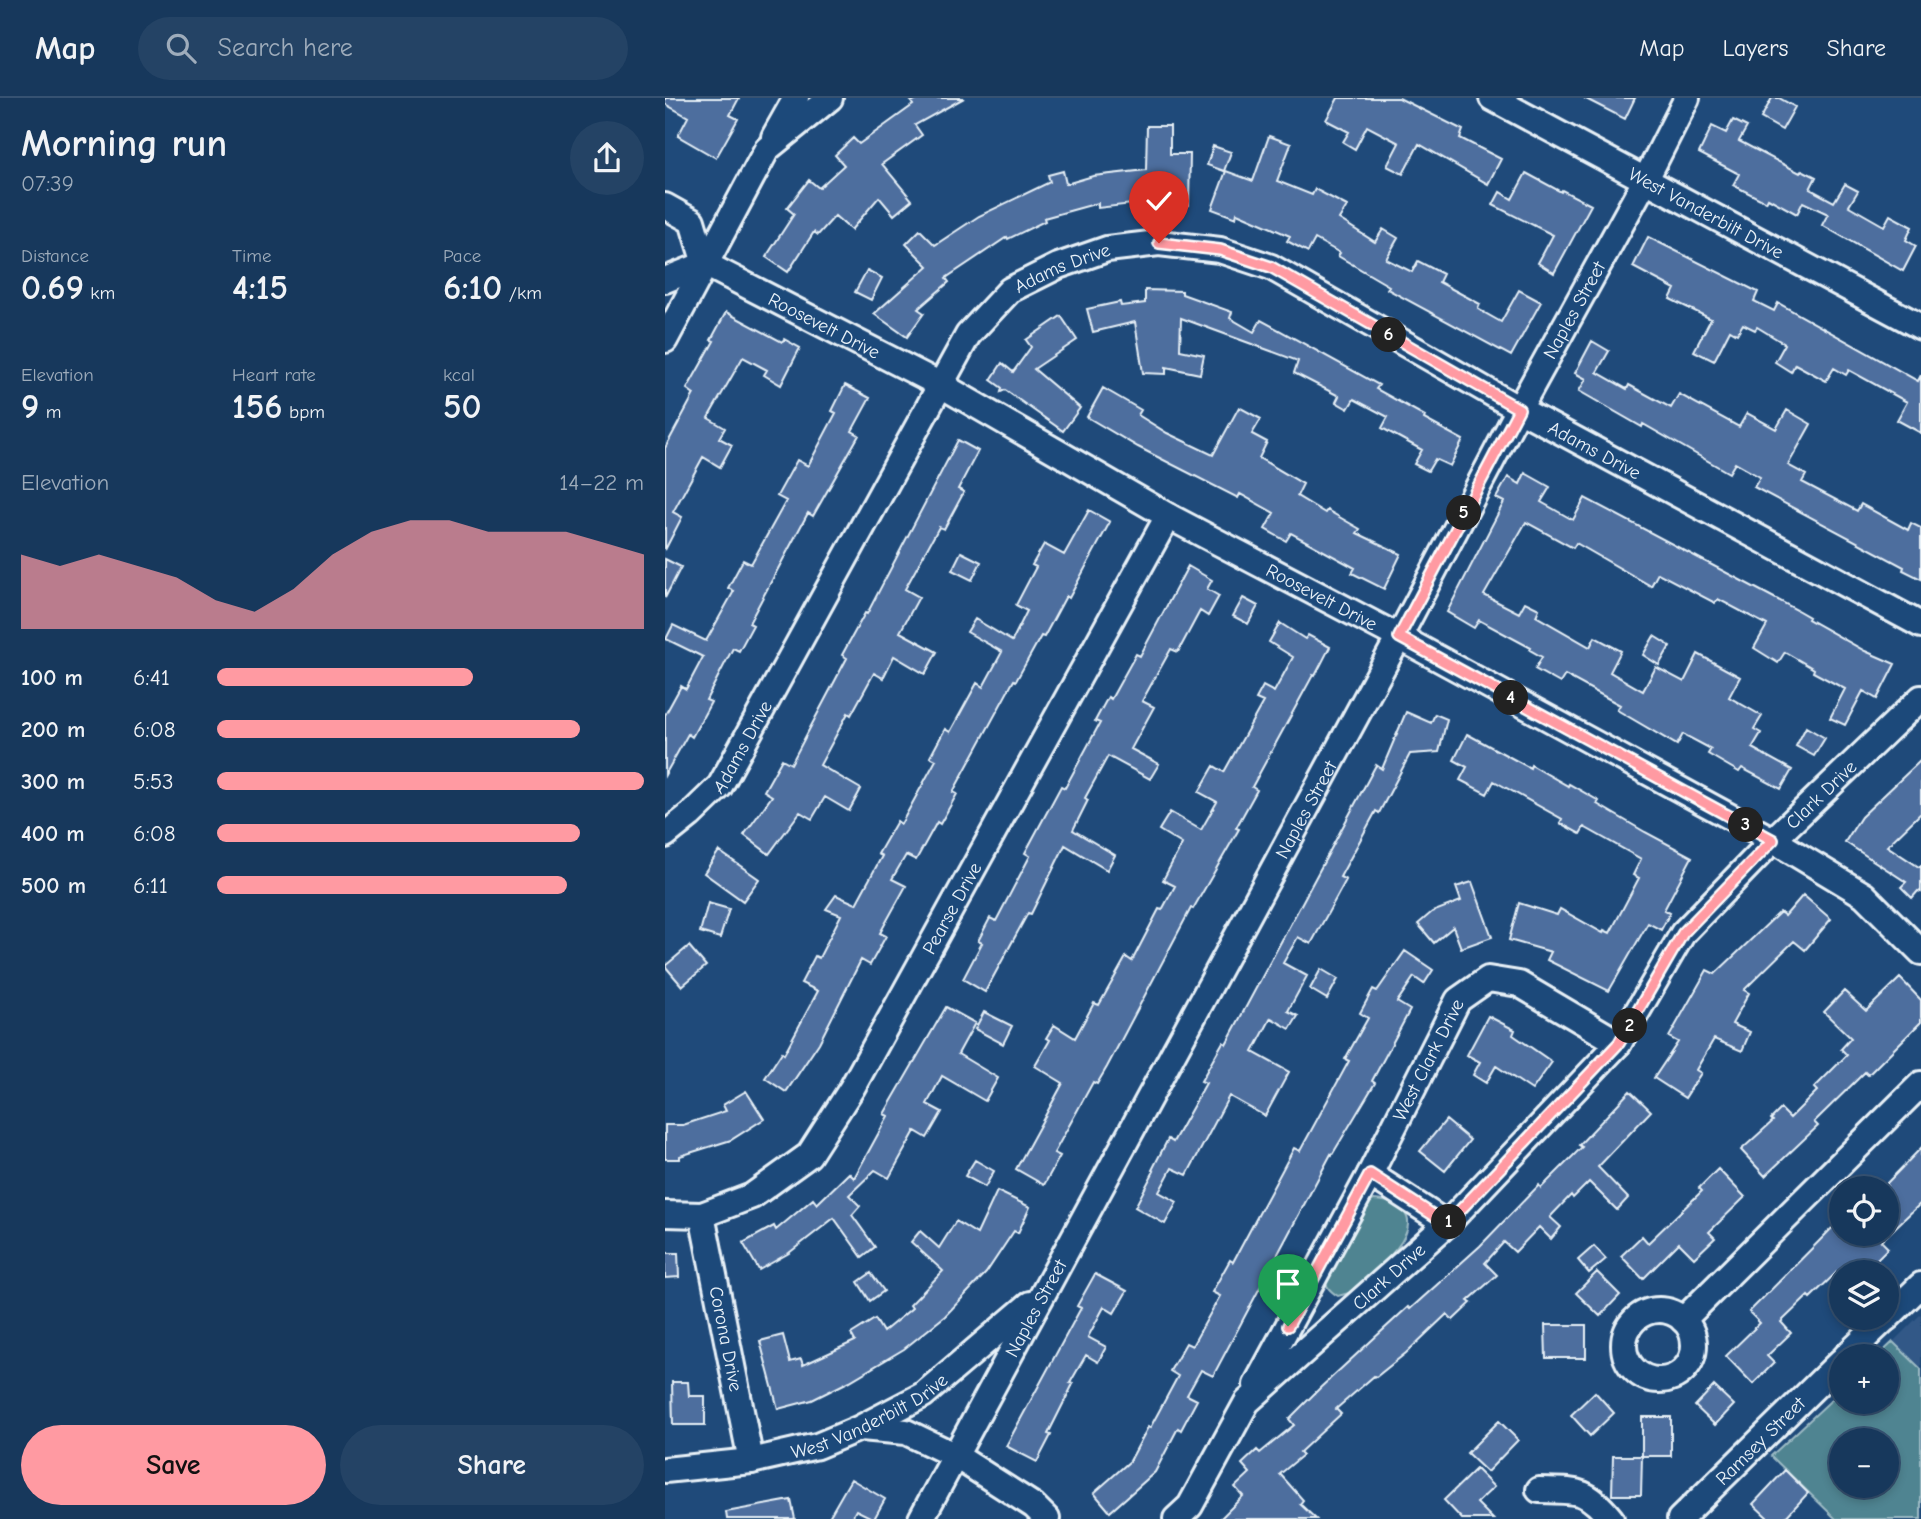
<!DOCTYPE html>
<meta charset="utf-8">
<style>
:root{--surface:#17385c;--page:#244365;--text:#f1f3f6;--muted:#9eacbb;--line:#365272;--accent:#ff9aa2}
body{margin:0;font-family:"Comic Neue",sans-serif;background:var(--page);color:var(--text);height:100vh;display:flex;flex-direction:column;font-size:26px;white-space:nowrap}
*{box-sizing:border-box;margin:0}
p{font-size:23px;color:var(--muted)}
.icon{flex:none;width:38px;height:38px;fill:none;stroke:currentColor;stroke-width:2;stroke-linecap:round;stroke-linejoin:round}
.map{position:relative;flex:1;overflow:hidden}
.panel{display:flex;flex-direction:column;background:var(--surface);width:665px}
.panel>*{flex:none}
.controls{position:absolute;left:1164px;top:1078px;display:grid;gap:14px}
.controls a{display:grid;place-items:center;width:70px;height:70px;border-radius:50%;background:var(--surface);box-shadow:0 4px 10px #0003,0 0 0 2px var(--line);font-size:35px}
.pin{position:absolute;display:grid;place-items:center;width:60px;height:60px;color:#fff;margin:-72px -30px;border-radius:50% 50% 50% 0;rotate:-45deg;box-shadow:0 0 7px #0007}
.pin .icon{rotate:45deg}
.km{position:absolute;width:35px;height:35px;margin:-18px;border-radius:50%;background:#222;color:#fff;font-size:19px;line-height:35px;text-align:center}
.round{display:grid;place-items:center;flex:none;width:74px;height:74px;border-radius:37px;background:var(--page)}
.head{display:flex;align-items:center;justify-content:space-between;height:119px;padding:0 21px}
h1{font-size:38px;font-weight:800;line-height:52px}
.stats{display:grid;grid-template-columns:repeat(3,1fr);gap:10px;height:119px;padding:7px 21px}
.stats div{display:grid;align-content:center}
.stats b{font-size:35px;font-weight:800}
.stats small{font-size:19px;font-weight:400}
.stats p{font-size:19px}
.chart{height:196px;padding:14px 21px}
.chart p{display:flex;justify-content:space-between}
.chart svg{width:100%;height:126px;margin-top:7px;fill:var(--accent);opacity:.7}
.button{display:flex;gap:14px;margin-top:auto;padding:14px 21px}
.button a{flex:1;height:80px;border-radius:42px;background:var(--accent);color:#111;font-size:28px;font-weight:800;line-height:80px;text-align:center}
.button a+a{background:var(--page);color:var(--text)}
ul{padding:0 21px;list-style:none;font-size:23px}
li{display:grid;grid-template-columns:112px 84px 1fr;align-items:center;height:52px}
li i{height:18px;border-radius:9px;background:var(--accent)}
header{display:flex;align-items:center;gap:42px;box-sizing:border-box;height:98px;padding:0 35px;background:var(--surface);border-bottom:2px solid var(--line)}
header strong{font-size:33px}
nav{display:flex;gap:38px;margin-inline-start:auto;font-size:24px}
.search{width:490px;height:63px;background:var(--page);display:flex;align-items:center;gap:18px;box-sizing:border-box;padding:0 24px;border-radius:38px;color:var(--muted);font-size:26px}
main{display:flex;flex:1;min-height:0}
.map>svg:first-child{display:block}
</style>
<header>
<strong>Map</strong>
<div class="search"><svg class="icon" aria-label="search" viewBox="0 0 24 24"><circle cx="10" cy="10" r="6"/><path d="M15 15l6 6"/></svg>Search here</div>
<nav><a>Map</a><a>Layers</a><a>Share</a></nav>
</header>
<main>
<section class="panel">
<div class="head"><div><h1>Morning run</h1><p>07:39</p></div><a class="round"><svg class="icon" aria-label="share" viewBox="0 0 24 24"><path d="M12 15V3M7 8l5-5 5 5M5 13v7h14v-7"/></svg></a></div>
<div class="stats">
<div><p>Distance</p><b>0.69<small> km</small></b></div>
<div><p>Time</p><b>4:15</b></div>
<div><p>Pace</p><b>6:10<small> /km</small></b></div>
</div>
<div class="stats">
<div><p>Elevation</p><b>9<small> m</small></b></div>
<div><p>Heart rate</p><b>156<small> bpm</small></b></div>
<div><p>kcal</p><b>50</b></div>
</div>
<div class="chart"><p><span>Elevation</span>14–22 m</p>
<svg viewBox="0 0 160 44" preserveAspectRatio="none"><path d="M0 44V18L10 22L20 18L30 22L40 26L50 34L60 38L70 30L80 18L90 10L100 6L110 6L120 10L130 10L140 10L150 14L160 18V44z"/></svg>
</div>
<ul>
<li><b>100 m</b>6:41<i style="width:60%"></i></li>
<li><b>200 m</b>6:08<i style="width:85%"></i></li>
<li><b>300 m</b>5:53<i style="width:100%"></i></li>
<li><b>400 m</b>6:08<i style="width:85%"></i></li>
<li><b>500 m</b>6:11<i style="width:82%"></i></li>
</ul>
<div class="button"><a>Save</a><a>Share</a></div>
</section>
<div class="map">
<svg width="1256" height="1421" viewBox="0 0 1256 1421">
<rect width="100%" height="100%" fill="#1f4a7a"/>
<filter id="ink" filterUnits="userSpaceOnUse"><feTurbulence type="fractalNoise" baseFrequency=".0143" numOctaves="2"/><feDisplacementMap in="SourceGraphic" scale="14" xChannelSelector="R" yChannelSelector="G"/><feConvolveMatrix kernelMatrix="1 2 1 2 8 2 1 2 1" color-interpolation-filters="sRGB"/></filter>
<g filter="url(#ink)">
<path fill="#315887" d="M1256 1216V1271L1228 1244Z"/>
<path fill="#508491" stroke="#9cbac4" stroke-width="2" fill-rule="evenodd" d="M709 1102C721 1103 730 1104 739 1114 759 1138 701 1179 684 1195L673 1198C663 1192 660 1187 659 1176L697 1110Z
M1228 1244 1256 1271V1421H1171L1106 1358 1176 1293V1304H1222V1258H1213ZM1176 1342H1222V1388H1176Z"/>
<path fill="#4e6e9e" stroke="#e8f1f8" stroke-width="2" d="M0 0H74L65 17 73 21 51 60 13 38 23 19 0 6Z
M254 0H299L250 27 257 37 217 66 247 102 229 117 214 99 186 132 170 118 153 137 149 134 123 174 101 159 129 116 122 110 144 82 154 90 179 67 170 57 188 40 194 46 248 7 246 4Z
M673 0H734L798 32 795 40 836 61 823 86 754 46 738 76 722 68 734 45 702 28 690 51 678 44 684 34 661 22Z
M919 0H970L960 21Z
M1107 0H1114L1130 9 1117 32 1096 20Z
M1068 22 1082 29 1074 43 1135 75 1137 72 1151 79 1145 91 1169 104 1180 86 1193 93 1184 108 1219 128 1225 117 1247 129 1241 142 1251 148 1238 173 1157 127 1163 116 1138 104 1132 116 1103 100 1101 104 1068 87 1074 76 1034 55 1047 28 1061 35Z
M482 28H505V56H525L524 107H493V103L433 110V105L379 120 380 123 343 141 342 139 281 180 284 184 253 211 259 215 242 239 209 216 263 168 241 146 255 132 270 147 314 118 385 84 383 77 398 73 401 86 428 78 481 72Z
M604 38 626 46 612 83 647 97 650 91 682 108 674 121 710 144 718 131 733 140 721 161 747 174 753 163 778 176 774 184 815 206 813 211 836 224 854 192 876 204 846 258 722 191 724 188 673 158 675 155 650 141 643 154 622 143 625 138 572 115 571 120 547 111 561 73 588 83Z
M548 48 566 54 559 73 542 67Z
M861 75 896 94 897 92 926 107 889 175 873 165 888 137 828 107 835 94 847 101Z
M983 139 1093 194 1089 203 1109 213 1113 205 1253 283 1256 277V335L1232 322 1242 304 1184 272 1181 277 1169 270 1161 283 1130 266 1126 274 1110 264 1120 246 1092 229 1090 232 1078 226 1072 236 1065 232 1049 263 1029 253 1046 221 1005 201 1010 191 968 169Z
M202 172 217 180 206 202 190 194Z
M480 192 517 193V196L567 214 565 220 589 234 596 222 714 287 711 291 760 318 759 321 798 342 785 368 770 361 763 373 749 366 757 352 717 330 723 319 689 301 683 311 671 304 674 298 629 275 633 263 516 220 515 252 539 257 535 276 501 269V276L478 275 470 224 428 234 422 211 455 204 456 208 480 205Z
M61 214 117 244 119 241 135 250 116 287 99 277 102 272 78 259 43 320 60 330 54 340 67 347 55 369 38 359 8 414 17 419 0 452V350L29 296 22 291 49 243 46 242Z
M396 218 412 242 369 271 415 310 398 333 340 292 336 294 337 290 326 282 337 265 348 274 366 249 361 242Z
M927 243 944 253 932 274 962 291 964 287 1006 310 1014 296 1074 329 1082 315 1111 331 1122 312 1146 326 1123 367 1141 377 1137 384 1192 413 1196 406 1243 432 1246 425 1256 430V481L1238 472 1239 469 1089 389 1095 379 1070 365 1064 375 978 326 977 329 914 293 921 281 910 275Z
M180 287 205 300 187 333 194 337 148 418 143 415 84 525 88 527 74 553 68 550 41 602 46 604 27 639 23 636 0 677V617L16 588 21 591 38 559 1 541 8 527 41 543 69 493 63 490 78 462 86 466 121 403 112 398 132 362 143 368 171 315 167 313Z
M438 290 476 312 473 317 502 335 548 357 574 309 596 321 587 336 602 344 594 360 638 386 632 398 660 415 662 412 695 431 692 435 736 456 719 491 687 475 690 470 626 435 621 443 600 431 609 415 575 396 573 400 473 349 422 319Z
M293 342 313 353 293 391 299 394 279 431 274 429 240 491 254 499 235 534 272 554 260 576 229 558 218 580 209 575 186 617 183 615 155 667 196 691 184 713 160 699 147 721 135 714 104 756 79 737 107 698 99 693 117 661 126 666 182 560 177 557 200 515 202 516Z
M860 375 885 389 876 404 908 422 920 400 1132 512 1144 519 1143 521 1200 553 1230 566 1212 601 1198 593 1180 627 1165 620 1180 591 1148 574 1149 571 1120 554 1113 565 1089 550 1102 527 1053 501 1050 505 993 475 986 488 911 445 908 450 861 424 819 497 854 515 860 504 874 511 871 518 925 549 930 539 956 553 945 574 978 593 991 569 1019 584 1033 556 1075 579 1064 599 1097 618 1089 631 1096 635 1087 650 1127 672 1116 691 1077 670 1074 674 1043 656 1046 651 1018 636 1012 647 952 612 955 607 900 577 895 585 870 571 877 559 865 552 866 550 814 522 809 530 782 514 839 404 831 400 843 379 855 386Z
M424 412 445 424 404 500 401 498 379 539 376 538 351 583 349 582 288 694 292 696 275 726 272 724 251 762 241 757 227 781 241 788 215 835 221 838 205 867 196 862 154 945 121 994 100 980 117 954 119 956 153 893 136 885 150 858 154 860 176 817 161 811 171 797 191 806 217 758 213 756 232 723 236 726 271 662 265 659 280 631 285 634 312 585 318 589 337 554 302 534 310 521 347 543 362 513 351 507 371 469 367 467 379 446 399 457Z
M296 454 316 464 307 482 287 472Z
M0 461 16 469 0 500Z
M523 468 547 482 542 491 554 498 543 518 535 513 513 554 506 551 477 603 489 609 466 651 494 666 485 681 443 658 420 700 423 702 408 732 450 757 442 772 400 747 366 816 363 815 320 894 298 881 317 845 313 843 325 820 331 823 365 758 360 755 374 729 396 688 400 690 435 625 430 623 443 599 446 601 471 556 475 558Z
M578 500 593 508 583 526 568 518Z
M615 525 640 541 643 537 665 549 650 578 648 577 587 689 592 692 571 730 574 731 528 811 526 810 442 969 432 986 428 984 389 1055 395 1058 379 1087 351 1071 398 985 370 968 385 942 381 940 389 927 410 940 429 905 434 907 461 859 467 863 494 811 497 812 510 788 498 782 517 746 494 732 505 714 536 732 552 704 534 694 549 668 559 674 598 604 591 601 598 588 609 594 628 559 604 544Z
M989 538 1005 548 994 567 978 557Z
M741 614 766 625 770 616 782 621 774 654 745 656 714 715 711 713 675 779 681 782 646 846 633 839 618 865 642 878 623 913 633 918 625 931 606 920 588 954 624 974 600 1018 564 998 522 1077 507 1070 494 1094 512 1104 500 1126 470 1109 489 1073 487 1072 503 1041 508 1044 541 985 536 983 558 944 561 946 711 667 717 671Z
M1141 629 1160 640 1149 658 1131 648Z
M802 636 865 670 866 667 903 688 904 686 934 703 932 706 980 734 1027 759 999 812 1005 815 996 832 983 825 944 893 882 862 886 854 844 842 854 805 892 817 895 811 938 835 939 832 945 835 974 780 968 777 976 761 919 729 915 736 895 725 897 721 829 683 822 696 795 682 802 669 789 662Z
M1256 662V715L1222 748 1254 769 1256 768V794L1253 793 1247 800 1236 789 1241 784 1180 744 1196 719Z
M54 753 94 781 78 803 39 775Z
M807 784 827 839 796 850 788 829 769 845 753 826 767 814 796 803 791 789Z
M1138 797 1166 821 1140 852 1129 843 1079 892 1084 895 1067 926 1085 934 1077 953 1049 941 1031 972 1036 975 1020 1000 989 980 1013 944 1004 939 1042 872 1050 876 1115 814 1120 818Z
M43 805 64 811 55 840 35 834Z
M24 848 41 868 17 888 0 868Z
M740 853 768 872 759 886 749 879 732 904 745 912 707 983 710 985 667 1057 666 1056 548 1278 536 1272 522 1297 532 1302 516 1332 513 1330 490 1374 445 1414 429 1395 465 1363 483 1329 485 1330 513 1278 505 1273 521 1245 527 1248 555 1198 547 1194 565 1162 568 1164 629 1050 635 1053 684 963 680 961 703 920 695 915 708 891 712 893Z
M656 871 673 881 662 901 645 891Z
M1235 880 1256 902V924L1203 977 1200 974 1149 1024 1153 1028 1100 1078 1076 1052 1108 1023 1106 1021 1116 1011 1125 1020 1152 993 1149 990 1182 957 1176 951 1186 940 1159 914 1179 893 1201 913Z
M281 909 310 925 293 956 333 980 320 1003 277 978 262 1006 277 1014 262 1040 250 1033 224 1080 210 1072 184 1097 195 1108 187 1117 210 1149 197 1159 169 1120 124 1155 94 1172 78 1145 109 1128 111 1132 148 1101 152 1106 184 1075 189 1080 223 1018 219 1016Z
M319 914 347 928 338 946 310 931Z
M823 918 850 932 848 937 887 964 867 992 831 968 821 985 808 977 815 964 802 957Z
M81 993 99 1021 66 1042 15 1058V1061H0V1027H18L61 1013 58 1007Z
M965 993 986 1013 933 1069 963 1100 952 1112 924 1084 908 1100 906 1097 885 1119 896 1129 886 1141 874 1129 850 1154 839 1144 820 1165 832 1177 803 1203 806 1205 788 1222 782 1216 741 1255 711 1279 709 1278 671 1311 676 1316 635 1354 638 1357 615 1376 638 1402 635 1406 651 1421H555L578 1398 570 1389 585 1375 577 1366 592 1352 595 1355 629 1327 624 1321 655 1290 743 1209 745 1211 815 1148 874 1087 876 1090 917 1049 914 1047Z
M781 1022 805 1042 780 1073 755 1053Z
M1256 1050V1105L1216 1143 1223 1150 1199 1174H1172L1145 1200 1143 1198 1116 1224 1126 1235 1102 1258 1109 1265 1088 1286 1061 1258 1095 1225 1084 1214 1176 1121V1136H1222V1085Z
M310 1062 329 1073 320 1089 300 1078Z
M1053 1071 1080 1099 1044 1134 1050 1140 1029 1160 1014 1145 978 1181 956 1158 977 1138 983 1145 1037 1093 1034 1090Z
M332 1093 365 1109 353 1135 349 1133 321 1175 280 1218 239 1251 185 1283 147 1302 113 1311 95 1243 118 1237 125 1264 136 1261 138 1267 190 1243 186 1236 210 1221 218 1234 247 1210 245 1207 278 1173 246 1144 255 1133 274 1150 291 1123 312 1136Z
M929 1148 941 1161 924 1175 913 1162Z
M0 1155H13L14 1179 0 1180Z
M932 1174 955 1197 935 1218 911 1195Z
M206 1175 219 1193 205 1203 193 1184Z
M430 1176 462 1193 449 1215 439 1209 423 1239 441 1249 433 1264 421 1257 405 1285 408 1286 383 1336 386 1337 372 1364 341 1348 416 1210 412 1208Z
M880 1227H921V1260H881Z
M7 1284H23L24 1298H40V1327H8Z
M1049 1288 1069 1307 1050 1327 1030 1308Z
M930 1294 949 1315 925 1338 906 1317Z
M977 1319H1006V1358H977Z
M834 1323 853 1342 822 1374 802 1355Z
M948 1358H977L976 1397H947Z
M811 1371 829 1389 812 1405 828 1421H797L779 1402Z
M1120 1372 1143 1395 1119 1421H1104L1088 1406Z
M186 1381 220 1401 209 1421 191 1412 186 1421H163Z
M126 1402 130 1421H62L61 1414Z"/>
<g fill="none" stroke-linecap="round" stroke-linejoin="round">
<defs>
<g id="minor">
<path id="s1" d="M827 0 1256 229"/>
<path d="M109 39 131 0"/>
<path id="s2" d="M0 108 27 123 40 166 276 287 503 418 734 539 1108 742 1199 797 1256 854"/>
<path d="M0 182 40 166"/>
<path d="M0 242 102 51 165 0"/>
<path id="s3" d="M0 737 25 717 55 688 303 237 345 192 393 168 442 151 494 145 555 152 606 169 854 311 1256 527"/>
<path d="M705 1076 782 1126"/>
<path id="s4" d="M0 1116 37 1117 87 1098 144 1057 187 990 503 418"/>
<path id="s5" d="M37 1117 86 1363"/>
<circle cx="994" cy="1247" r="35"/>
<path d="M1222 1220 1256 1187"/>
<path d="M1018 1222 1256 986"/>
<path d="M1181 1258 1221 1220"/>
<path id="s6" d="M591 1287 705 1076 793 902 823 881 854 886 954 945"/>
<path d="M196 1330 241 1334 291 1358 369 1408 382 1421"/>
<path id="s7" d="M0 1372 86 1363 152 1348 195 1330 258 1297 365 1206"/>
<path d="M874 1392C912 1393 921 1390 946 1421"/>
<path id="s8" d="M256 1421 734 539 854 311 980 83 1022 0"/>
<path id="s9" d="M511 1421 525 1408 582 1304 782 1126 954 945 1018 835 1108 742 1256 600"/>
<path id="s10" d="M1015 1421 1176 1263"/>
</g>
</defs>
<use href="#minor" stroke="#e8f1f8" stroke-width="30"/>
<use href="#minor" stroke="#1f4a7a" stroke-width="24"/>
</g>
</g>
<g fill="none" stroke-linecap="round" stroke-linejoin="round" filter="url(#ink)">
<defs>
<path id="route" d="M494 145 555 152 606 169 854 311 734 539 1108 742 1018 835 954 945 782 1126 705 1076 623 1228"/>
</defs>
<use href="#route" stroke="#fff" stroke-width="14"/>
<use href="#route" stroke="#ff9aa2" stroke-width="9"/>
</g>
<g text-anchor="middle" stroke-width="7" stroke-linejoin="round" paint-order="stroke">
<g font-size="19" fill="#e8f1f8" stroke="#1f4a7a">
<text dy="7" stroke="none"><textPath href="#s1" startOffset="243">West Vanderbilt Drive</textPath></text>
<text dy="7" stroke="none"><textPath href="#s3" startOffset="707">Adams Drive</textPath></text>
<text dy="7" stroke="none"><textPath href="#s8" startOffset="1374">Naples Street</textPath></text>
<text dy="7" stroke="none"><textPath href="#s2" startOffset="210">Roosevelt Drive</textPath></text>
<text dy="7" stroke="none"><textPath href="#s3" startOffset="1295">Adams Drive</textPath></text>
<text dy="7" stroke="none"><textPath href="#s2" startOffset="777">Roosevelt Drive</textPath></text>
<text dy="7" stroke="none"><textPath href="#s3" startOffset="119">Adams Drive</textPath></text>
<text dy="7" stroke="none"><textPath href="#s9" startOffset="978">Clark Drive</textPath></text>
<text dy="7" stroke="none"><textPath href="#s8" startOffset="807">Naples Street</textPath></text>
<text dy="7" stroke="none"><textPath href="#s4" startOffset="446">Pearse Drive</textPath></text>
<text dy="7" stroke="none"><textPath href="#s6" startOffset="368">West Clark Drive</textPath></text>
<text dy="7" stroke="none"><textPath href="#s9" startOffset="327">Clark Drive</textPath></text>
<text dy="7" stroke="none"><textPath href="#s8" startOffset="240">Naples Street</textPath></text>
<text dy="7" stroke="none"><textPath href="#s5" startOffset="126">Corona Drive</textPath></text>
<text dy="7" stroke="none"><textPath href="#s7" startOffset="214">West Vanderbilt Drive</textPath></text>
<text dy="7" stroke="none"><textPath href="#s10" startOffset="112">Ramsey Street</textPath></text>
</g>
</g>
</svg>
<div class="controls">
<a><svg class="icon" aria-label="locate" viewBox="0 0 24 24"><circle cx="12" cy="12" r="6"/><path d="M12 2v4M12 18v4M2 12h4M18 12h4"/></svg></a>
<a><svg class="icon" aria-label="layers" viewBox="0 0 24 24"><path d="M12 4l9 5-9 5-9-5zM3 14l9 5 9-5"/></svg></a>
<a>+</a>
<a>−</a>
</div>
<div class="pin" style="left:623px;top:1228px;background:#1e9e55"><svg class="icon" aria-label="arrive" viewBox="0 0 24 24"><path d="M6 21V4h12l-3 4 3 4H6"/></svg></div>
<div class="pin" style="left:494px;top:145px;background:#d93025"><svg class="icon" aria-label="check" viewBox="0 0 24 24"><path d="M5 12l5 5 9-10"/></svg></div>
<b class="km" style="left:784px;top:1124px">1</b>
<b class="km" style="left:965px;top:928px">2</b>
<b class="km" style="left:1081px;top:727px">3</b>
<b class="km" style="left:846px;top:600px">4</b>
<b class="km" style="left:799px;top:415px">5</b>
<b class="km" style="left:724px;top:237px">6</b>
</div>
</main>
